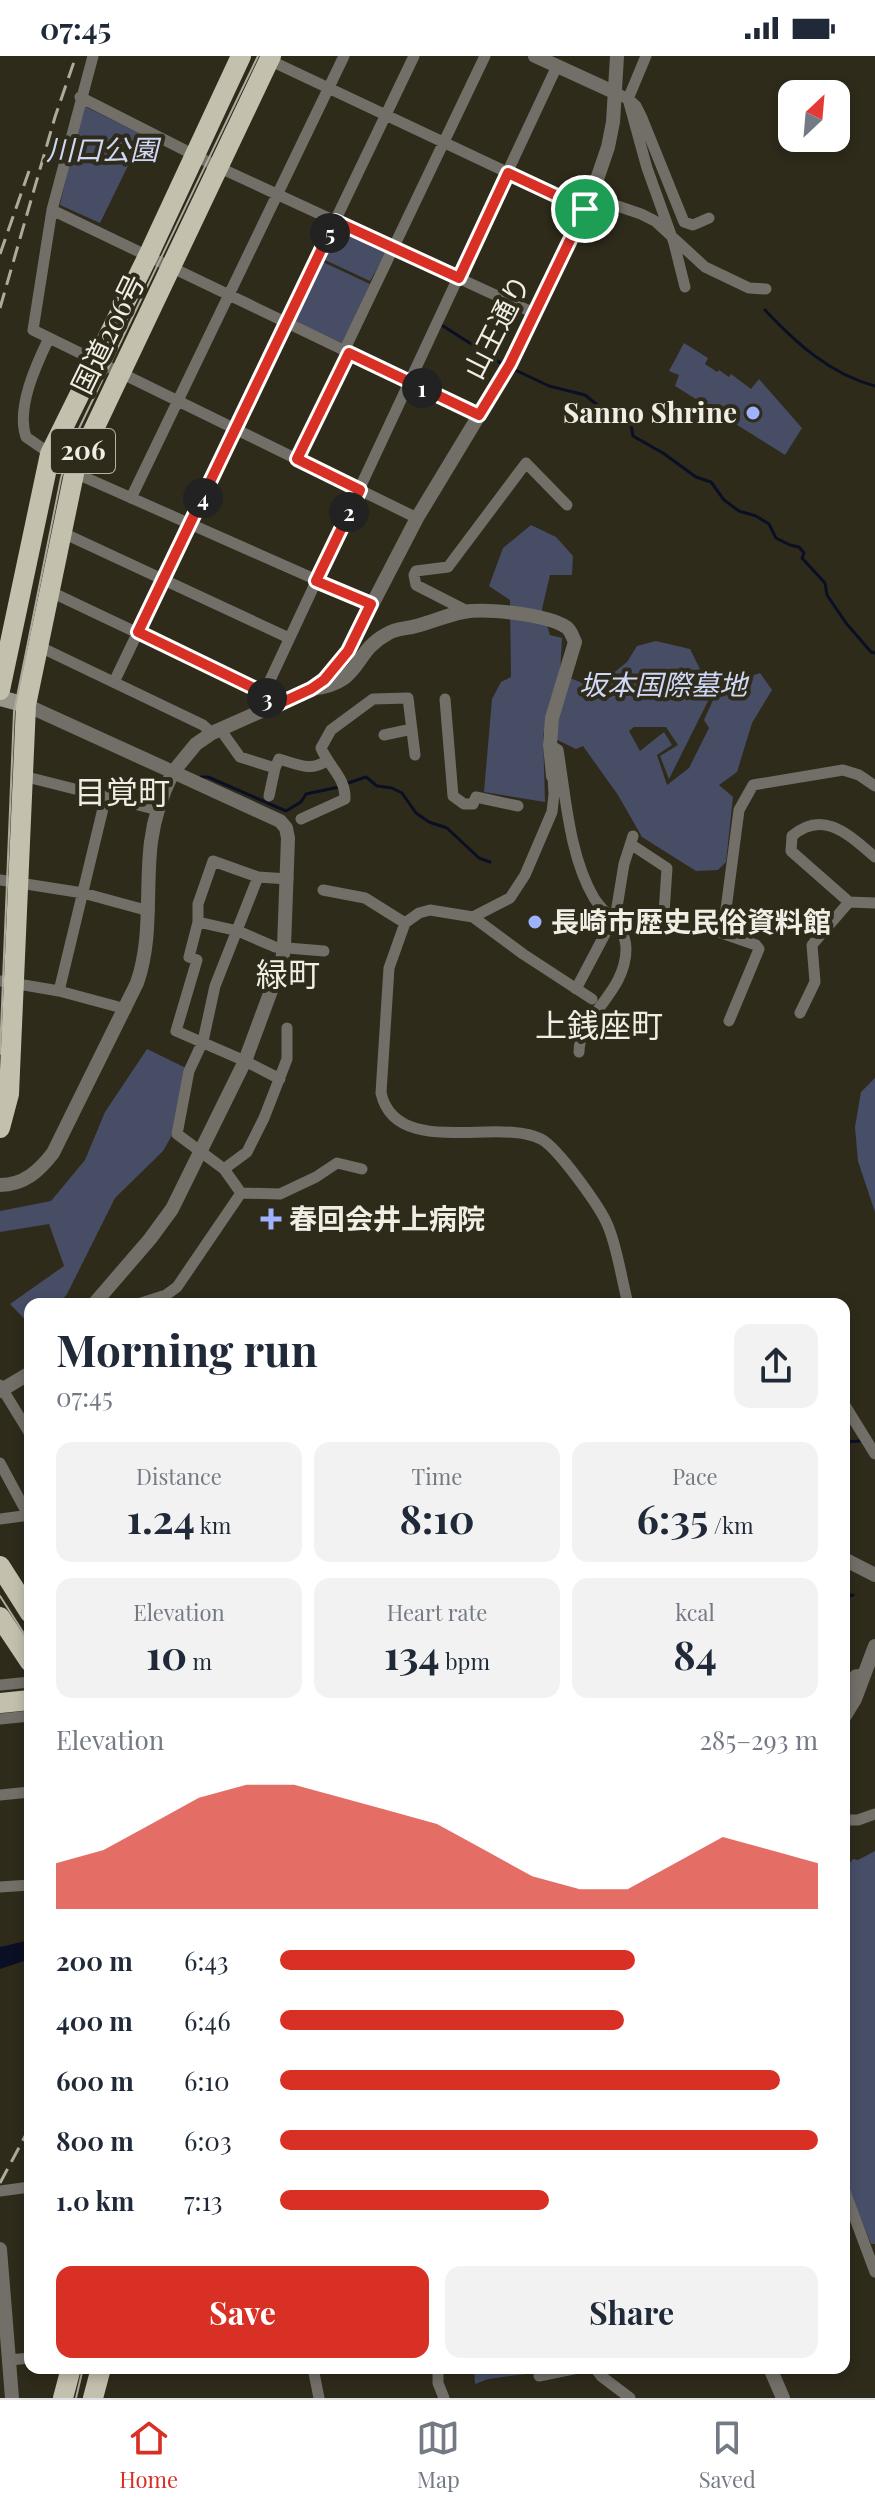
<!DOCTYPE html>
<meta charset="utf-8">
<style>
:root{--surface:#fff;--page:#f2f2f3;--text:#1f2937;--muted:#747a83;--line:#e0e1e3;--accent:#d93025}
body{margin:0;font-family:"Playfair Display","Noto Sans JP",serif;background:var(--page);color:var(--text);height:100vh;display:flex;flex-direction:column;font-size:30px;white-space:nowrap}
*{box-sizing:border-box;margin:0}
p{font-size:26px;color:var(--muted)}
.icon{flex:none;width:44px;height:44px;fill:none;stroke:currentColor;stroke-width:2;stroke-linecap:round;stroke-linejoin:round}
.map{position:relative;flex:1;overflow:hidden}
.details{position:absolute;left:24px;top:1242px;width:826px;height:1076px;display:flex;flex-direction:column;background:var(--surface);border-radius:16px;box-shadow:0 4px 12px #0003}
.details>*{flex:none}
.needle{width:52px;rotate:26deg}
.tools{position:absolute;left:778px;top:24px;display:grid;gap:16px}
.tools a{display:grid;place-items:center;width:72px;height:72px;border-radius:16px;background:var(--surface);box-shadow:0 4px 12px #0003;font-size:40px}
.pin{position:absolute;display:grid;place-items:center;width:68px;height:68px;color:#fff;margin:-34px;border:4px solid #fff;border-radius:50%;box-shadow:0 2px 8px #0007}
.km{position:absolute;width:40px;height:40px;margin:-20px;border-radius:50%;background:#222;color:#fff;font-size:22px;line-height:40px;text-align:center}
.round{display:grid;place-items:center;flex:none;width:84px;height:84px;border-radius:16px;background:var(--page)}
.summary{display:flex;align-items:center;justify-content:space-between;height:136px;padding:0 32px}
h1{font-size:44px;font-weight:700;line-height:60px}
.metrics{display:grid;grid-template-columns:repeat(3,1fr);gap:12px;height:136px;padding:8px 32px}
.metrics div{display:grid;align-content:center;border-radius:16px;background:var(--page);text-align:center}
.metrics b{font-size:40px;font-weight:700}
.metrics small{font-size:22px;font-weight:400}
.metrics p{font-size:22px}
.chart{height:224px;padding:16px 32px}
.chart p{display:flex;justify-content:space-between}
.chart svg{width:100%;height:144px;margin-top:8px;fill:var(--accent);opacity:.7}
.cta{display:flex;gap:16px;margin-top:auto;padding:16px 32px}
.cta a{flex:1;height:92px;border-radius:16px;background:var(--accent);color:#fff;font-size:32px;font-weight:700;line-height:92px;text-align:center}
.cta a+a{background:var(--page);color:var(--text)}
ul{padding:0 32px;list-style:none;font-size:26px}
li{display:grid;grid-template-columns:128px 96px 1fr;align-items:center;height:60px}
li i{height:20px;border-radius:10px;background:var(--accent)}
.status{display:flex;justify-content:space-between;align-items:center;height:56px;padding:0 40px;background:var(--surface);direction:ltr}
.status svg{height:22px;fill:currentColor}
.tab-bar{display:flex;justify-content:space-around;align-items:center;height:112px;border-top:2px solid var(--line);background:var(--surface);font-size:22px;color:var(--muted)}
.tab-bar a{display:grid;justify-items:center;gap:4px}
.tab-bar .active{color:var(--accent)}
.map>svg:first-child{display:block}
</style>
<div class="status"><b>07:45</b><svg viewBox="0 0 49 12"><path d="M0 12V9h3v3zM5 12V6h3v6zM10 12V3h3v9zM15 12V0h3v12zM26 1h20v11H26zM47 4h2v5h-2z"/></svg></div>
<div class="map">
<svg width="875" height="2342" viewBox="0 0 875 2342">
<rect width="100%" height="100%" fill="#2f2b1b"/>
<path fill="#464d65" d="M82 49 143 79 100 167 60 149Z
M340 171 388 194 370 225 325 204Z
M323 206 370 228 342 287 294 265Z
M684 287 708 302 705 308 717 316 719 314 729 321 731 318 751 333 759 323 802 372 785 399 675 330 679 319 669 315Z
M531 469 556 481 573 500 572 519H550L542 553 550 579 562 582 560 618 595 632 627 606 637 590 656 585 690 593 712 637 669 723 660 700 678 689 666 671H634L629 675 640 695 664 676 672 689 657 699 667 729 689 712 709 672 704 664 719 631 760 617 772 634 752 667 737 716 719 729 733 741 726 806 718 814 696 815 642 781 618 739 583 690 576 693 543 677 545 746 484 736 492 643 501 626 511 621 510 544 489 530 503 492Z
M147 993 186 1012 171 1081 163 1095 115 1142 67 1238 59 1248H30V1269L10 1248 64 1210 49 1168 0 1176V1155L51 1145 85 1104 105 1056Z
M474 2312H541V2316L488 2323 475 2328Z"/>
<path fill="#474f68" d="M875 1022V1156L858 1105 855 1071 861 1036Z
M875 1795V2188H871L844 2122V1815L853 1803 858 1804Z"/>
<path fill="#0b0f24" d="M30 1884V1903L0 1913V1891Z"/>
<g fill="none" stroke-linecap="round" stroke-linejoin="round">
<path stroke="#0b0f24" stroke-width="3" d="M765 254C796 287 830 318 875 330
M440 268 504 309
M511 312 549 330 585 339 606 356 622 357 630 363 633 380 663 397 696 421 711 426 724 444 739 455 756 460 769 468 776 482 790 489 799 491 804 497 802 502 825 527 827 539 846 567 871 596 875 597
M201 721H208L286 755 301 746 306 738 339 731
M345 728 366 721 377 730 392 732 402 737 416 757 429 766 447 772 479 802 490 806
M844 1386 861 1385
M844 1541 853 1539"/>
<path stroke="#716f67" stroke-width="11" d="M93 0 52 154 33 274 417 462
M646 0 628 43 636 50 642 62 684 166 693 169 709 162
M267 3 585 153
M616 37 628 43 647 112 674 187 685 231
M80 41 218 111 534 257
M591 141 641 158 655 165 705 211 749 232 766 233
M52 154 479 359
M49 282C36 309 16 352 26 381L84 421 371 548
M344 295 485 0
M297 403 349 297
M131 442 344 0
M61 476 289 582
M49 535 264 637 267 642
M467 555 416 529 414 519 416 515 448 511 526 407 567 449
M38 590 203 669 212 677
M114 626 414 0
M264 637 557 10
M445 643 453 740 464 748H473L476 741 518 750
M220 673 240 701 275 712 279 703C297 708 311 716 326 705
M384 679 412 673
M550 689 558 694C566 742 569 799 594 842 605 860 626 869 626 893 626 937 579 960 579 996
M23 720 158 754
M553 720 554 738 552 756 525 819 510 842 473 861 430 854 419 857 405 867 389 912 381 1037C396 1103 498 1061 541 1083 558 1092 601 1152 608 1170 617 1191 622 1225 628 1248
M269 740 275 712
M301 763 345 743C346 722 329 711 321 692L331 674 373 643 408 642 415 699
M632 789 667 812 664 857 756 889 759 893 729 965
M0 824 83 837 149 855
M323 834 365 842 405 867
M849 846 791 795 792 780C824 752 851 781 875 801
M473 861 523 898 592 943
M613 863 616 857 624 808 633 780
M198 866 238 875 275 891 324 895
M723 876 739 754 753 729 843 714 859 719 875 730
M0 925 59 935 126 953
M576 933 605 878
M59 935 106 740
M800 957 815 926 812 889 849 846 875 847
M280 1023 245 1005 176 975 197 904 189 901 198 866V848L213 805 258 821 288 823
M224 1113 247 1096 264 1062 287 1003V972
M241 1137 224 1113 177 1078 189 1015 203 985 215 930 258 821
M138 1248 166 1239 177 1231 241 1137 280 1138 316 1121 337 1107 362 1113
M0 1329 30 1378
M844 1348 875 1398
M0 1407 28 1459
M0 1463 30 1459
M0 1629 30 1626
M844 1642 855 1619 864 1618
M0 1663 30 1660
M0 1739 30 1736
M844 1764H858L875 1758
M0 1831 30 1829
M844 2133 875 2216
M0 2135 30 2131
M10 2304 30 2302
M313 2312 319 2342
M438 2312V2327L444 2342
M595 2312 601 2320 630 2342
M539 2320 578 2312"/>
<path stroke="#716f67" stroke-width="14" d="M535 0 616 37
M311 633C364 627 351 597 387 578 396 572 406 573 416 570 432 566 447 559 463 556 486 552 546 558 566 571 571 574 572 580 575 586L552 662 550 689 553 720
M26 649 173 716 196 688 212 677 311 633 333 615 348 595 417 462 510 308 591 141 608 91 613 66 617 0
M0 1129C24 1129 39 1115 53 1097L137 927C153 881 145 834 151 786 154 762 162 738 173 716L280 765 286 772 288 782 284 891 282 905 245 1005 172 1153 150 1183 94 1248
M0 1335 30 1317
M844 1503 875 1519
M844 1661 855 1643 875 1590
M0 2193 12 2342
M770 2312 783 2342"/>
<path stroke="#989589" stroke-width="16" d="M0 642 26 649"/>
<path stroke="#c4c0ae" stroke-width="20" d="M0 634 50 398 148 200 241 0
M0 1072 9 1038 26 649 75 413 271 0
M0 1510 30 1557
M0 1561 30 1606
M0 1647 30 1644
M63 2342 71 2312
M93 2342 101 2312"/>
<path stroke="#adaa9e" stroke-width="2" d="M0 998 14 656 61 422 72 387 258 0
M0 1540 30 1587
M76 2342 83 2312"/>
<path stroke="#adaa9e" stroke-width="3" stroke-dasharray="16 8" stroke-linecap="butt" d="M0 198 29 115
M0 252 55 61 76 0
M0 2127 30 2071"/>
</g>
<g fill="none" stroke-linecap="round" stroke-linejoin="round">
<defs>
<path id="route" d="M508 117 585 153 510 308 479 359 349 297 297 403 360 434 316 525 371 548 348 595 324 624 311 633 272 651 264 637 138 576 335 165 459 222Z"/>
</defs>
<use href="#route" stroke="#fff" stroke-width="16"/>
<use href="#route" stroke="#d93025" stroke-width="10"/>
</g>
<g fill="#9fb3fd" stroke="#2f2b1b" stroke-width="3">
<circle cx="753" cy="357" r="8"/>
<circle cx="535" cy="866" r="8"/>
<path d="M267 1151h8v8h8v8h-8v8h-8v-8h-8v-8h8z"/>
</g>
<g text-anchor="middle" stroke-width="8" stroke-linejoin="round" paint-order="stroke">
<rect fill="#2f2b1b" stroke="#b6b4a8" stroke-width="2" x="51" y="373" width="64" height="44" rx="6"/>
<g font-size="26" font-weight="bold" fill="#f0eee4">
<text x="83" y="404">206</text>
</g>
<g font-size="28" font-style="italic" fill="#cfd8f7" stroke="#2f2b1b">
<text x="102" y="104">川口公園</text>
<text x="663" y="639">坂本国際墓地</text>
</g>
<g font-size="28" fill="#f0eee4" stroke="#2f2b1b">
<text transform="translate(497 271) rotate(-63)" y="10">山王通り</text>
<text transform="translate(108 278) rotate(-64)" y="10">国道206号</text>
</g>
<g font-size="28" font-weight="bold" fill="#f0eee4" stroke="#2f2b1b" text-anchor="start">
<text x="737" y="367" text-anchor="end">Sanno Shrine</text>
<text x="551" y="876">長崎市歴史民俗資料館</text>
<text x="289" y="1173">春回会井上病院</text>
</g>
<g font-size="32" fill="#f0eee4" stroke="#2f2b1b">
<text x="122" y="748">目覚町</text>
<text x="288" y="930">緑町</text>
<text x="599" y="981">上銭座町</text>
</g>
</g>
</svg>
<div class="tools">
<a><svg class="needle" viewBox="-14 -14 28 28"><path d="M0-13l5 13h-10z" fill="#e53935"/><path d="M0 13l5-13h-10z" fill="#747a83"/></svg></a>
</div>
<div class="pin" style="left:585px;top:153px;background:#1e9e55"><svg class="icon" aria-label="arrive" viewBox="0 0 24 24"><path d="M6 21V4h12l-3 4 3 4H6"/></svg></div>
<b class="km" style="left:422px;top:332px">1</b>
<b class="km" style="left:349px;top:456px">2</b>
<b class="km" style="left:267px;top:642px">3</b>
<b class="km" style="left:203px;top:442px">4</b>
<b class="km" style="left:330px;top:177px">5</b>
<section class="details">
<div class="summary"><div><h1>Morning run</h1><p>07:45</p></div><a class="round"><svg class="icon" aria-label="share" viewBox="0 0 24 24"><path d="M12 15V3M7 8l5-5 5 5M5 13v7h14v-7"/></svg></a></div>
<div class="metrics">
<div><p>Distance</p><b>1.24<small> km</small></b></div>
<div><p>Time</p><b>8:10</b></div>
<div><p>Pace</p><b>6:35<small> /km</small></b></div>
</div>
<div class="metrics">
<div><p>Elevation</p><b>10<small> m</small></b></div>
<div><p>Heart rate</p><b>134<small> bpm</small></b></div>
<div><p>kcal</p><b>84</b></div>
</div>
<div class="chart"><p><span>Elevation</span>285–293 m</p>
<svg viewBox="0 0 160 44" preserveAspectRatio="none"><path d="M0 44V30L10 26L20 18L30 10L40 6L50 6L60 10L70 14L80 18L90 26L100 34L110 38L120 38L130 30L140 22L150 26L160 30V44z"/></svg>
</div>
<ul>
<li><b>200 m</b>6:43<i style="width:66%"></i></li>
<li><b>400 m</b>6:46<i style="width:64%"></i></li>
<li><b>600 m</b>6:10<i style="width:93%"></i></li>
<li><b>800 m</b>6:03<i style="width:100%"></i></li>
<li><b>1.0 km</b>7:13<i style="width:50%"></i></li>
</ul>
<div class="cta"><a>Save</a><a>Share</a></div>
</section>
</div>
<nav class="tab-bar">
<a class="active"><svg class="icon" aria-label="home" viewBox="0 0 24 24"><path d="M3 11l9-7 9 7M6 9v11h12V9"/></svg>Home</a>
<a><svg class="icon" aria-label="map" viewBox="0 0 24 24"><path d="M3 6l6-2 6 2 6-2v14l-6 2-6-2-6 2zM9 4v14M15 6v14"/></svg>Map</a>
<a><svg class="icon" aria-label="saved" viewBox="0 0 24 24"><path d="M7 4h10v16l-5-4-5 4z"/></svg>Saved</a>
</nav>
